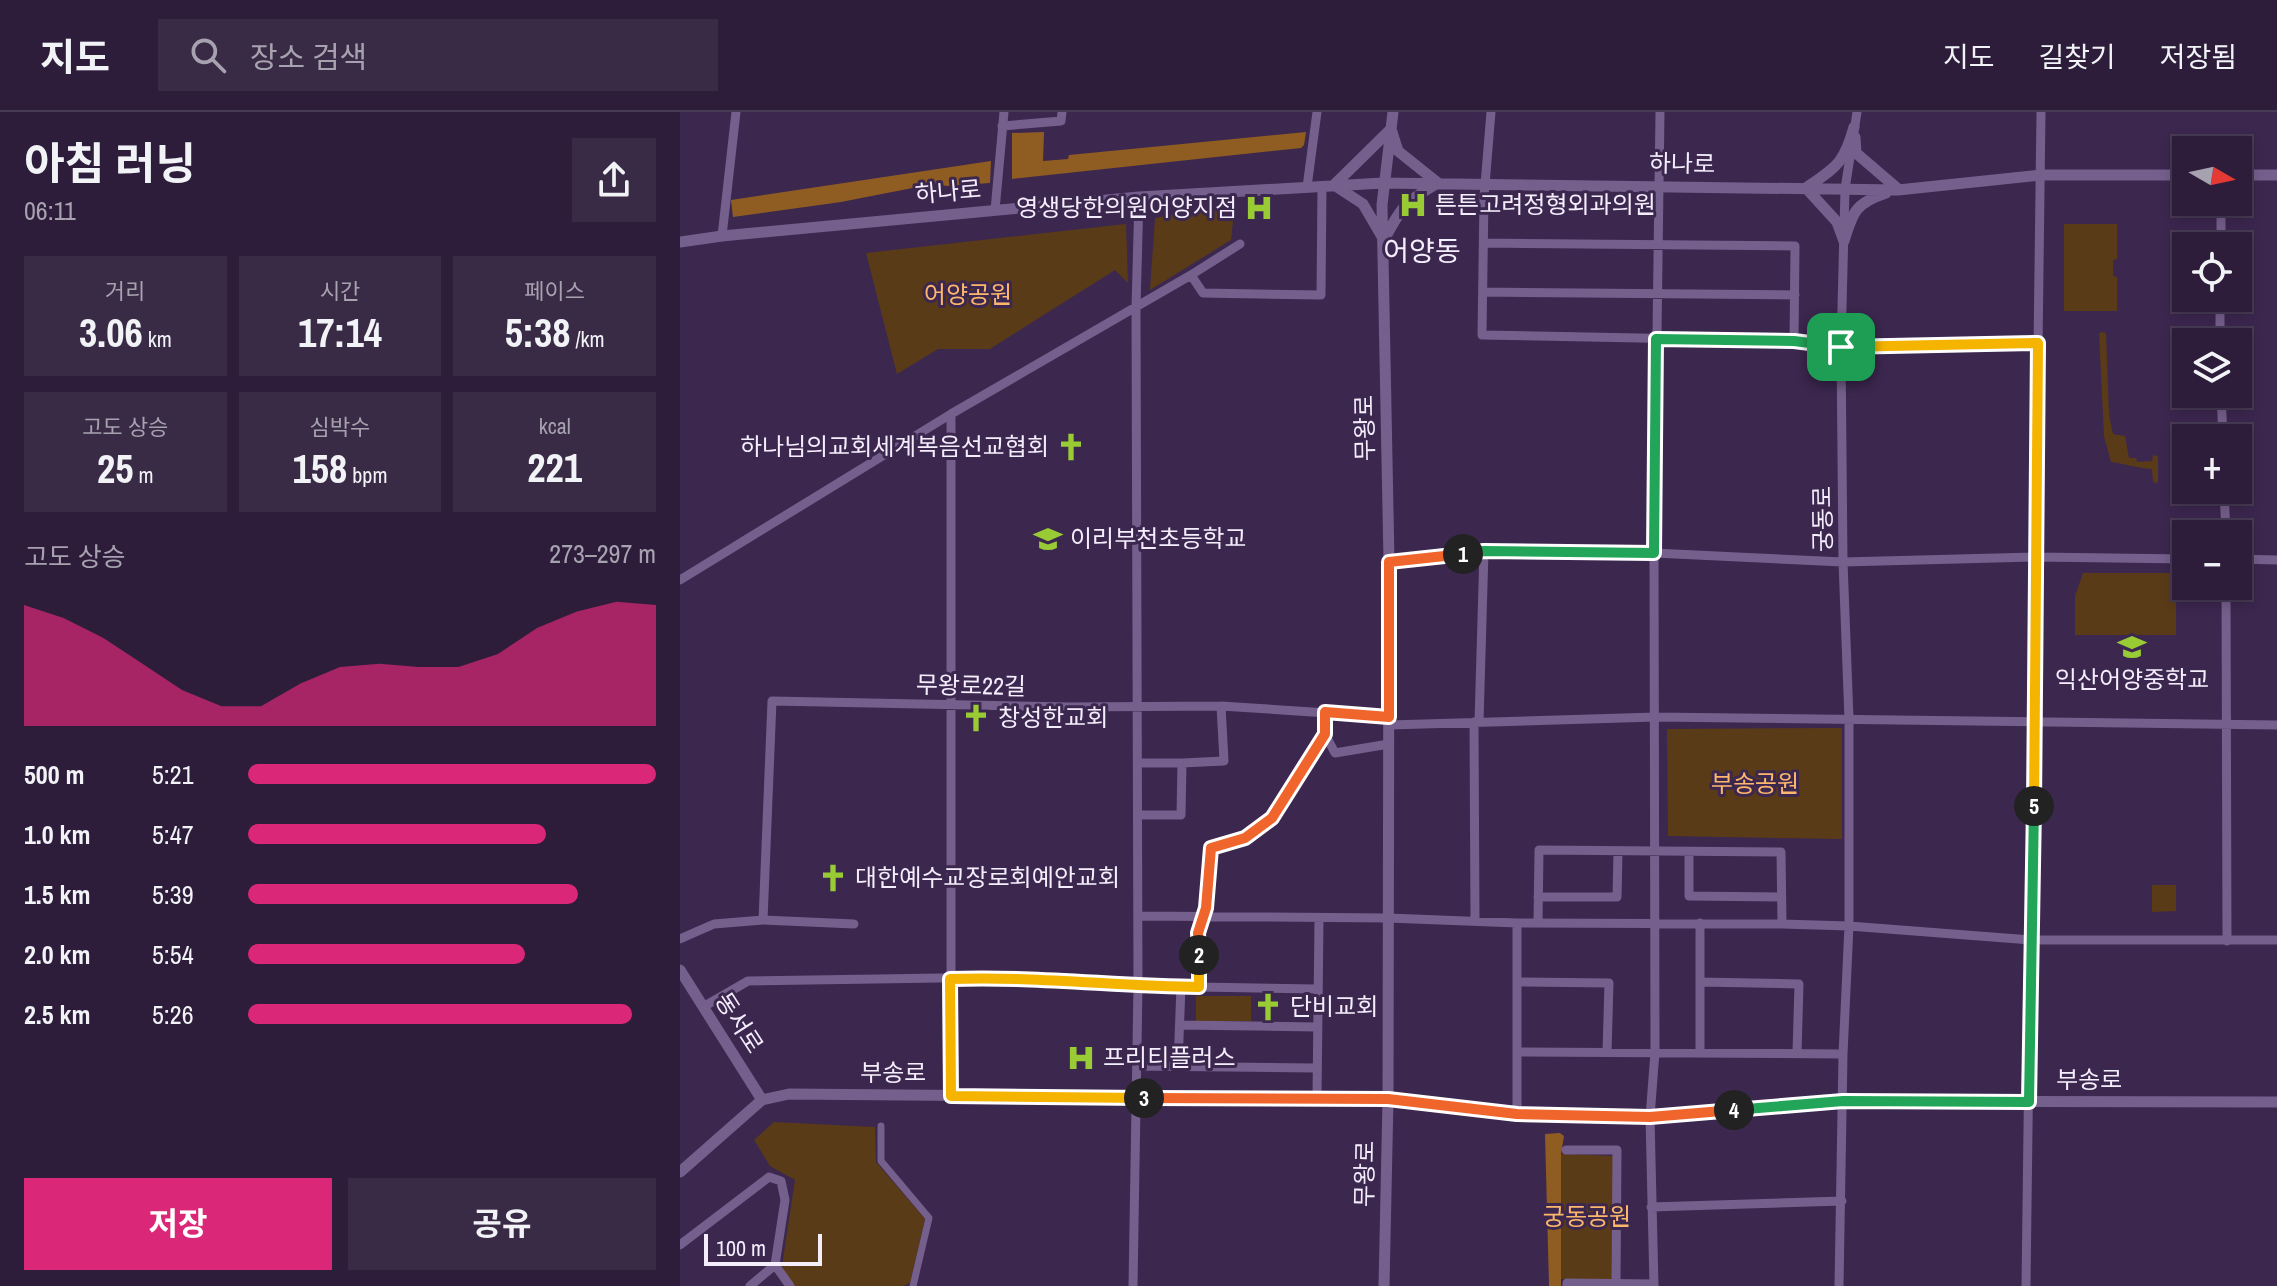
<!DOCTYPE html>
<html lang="ko">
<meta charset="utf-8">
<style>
:root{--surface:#2d1d3b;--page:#392a46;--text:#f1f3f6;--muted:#a7a2af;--line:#483b55;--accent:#db2777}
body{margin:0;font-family:"Archivo Narrow","Noto Sans KR",sans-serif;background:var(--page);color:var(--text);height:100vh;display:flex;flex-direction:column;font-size:30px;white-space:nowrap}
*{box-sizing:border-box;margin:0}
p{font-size:26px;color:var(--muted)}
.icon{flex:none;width:44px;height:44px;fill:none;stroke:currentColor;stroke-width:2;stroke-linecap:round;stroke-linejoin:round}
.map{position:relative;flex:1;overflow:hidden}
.drawer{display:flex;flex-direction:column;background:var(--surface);width:680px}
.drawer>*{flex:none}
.needle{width:52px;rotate:99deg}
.fabs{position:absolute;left:1492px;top:24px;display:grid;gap:16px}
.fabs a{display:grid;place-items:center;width:80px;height:80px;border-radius:0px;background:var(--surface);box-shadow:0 4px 12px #0003,0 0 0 2px var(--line);font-size:40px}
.scale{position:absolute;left:24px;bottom:20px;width:118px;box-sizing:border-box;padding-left:8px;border:4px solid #f4edfc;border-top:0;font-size:22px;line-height:28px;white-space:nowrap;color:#f4edfc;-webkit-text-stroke:6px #3c274f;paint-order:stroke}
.pin{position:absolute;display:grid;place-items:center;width:68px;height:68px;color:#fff;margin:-34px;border-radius:16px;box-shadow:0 4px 12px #0006}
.km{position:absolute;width:40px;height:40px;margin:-20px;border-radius:50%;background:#222;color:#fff;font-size:22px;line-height:40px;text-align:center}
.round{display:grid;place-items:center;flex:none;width:84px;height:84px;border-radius:0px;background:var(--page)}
.summary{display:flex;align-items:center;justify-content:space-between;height:136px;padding:0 24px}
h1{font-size:44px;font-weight:700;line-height:60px}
.metrics{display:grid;grid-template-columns:repeat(3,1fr);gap:12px;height:136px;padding:8px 24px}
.metrics div{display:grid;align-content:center;border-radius:0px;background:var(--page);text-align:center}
.metrics b{font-size:40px;font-weight:700}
.metrics small{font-size:22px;font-weight:400}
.metrics p{font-size:22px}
.chart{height:224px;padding:16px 24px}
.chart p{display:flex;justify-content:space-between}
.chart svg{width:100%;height:144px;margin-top:8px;fill:var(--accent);opacity:.7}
.cta{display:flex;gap:16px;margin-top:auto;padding:16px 24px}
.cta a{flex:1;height:92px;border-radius:0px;background:var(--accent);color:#fff;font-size:32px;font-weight:700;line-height:92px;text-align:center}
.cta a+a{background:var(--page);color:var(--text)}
ul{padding:0 24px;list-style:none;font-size:26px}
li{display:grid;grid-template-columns:128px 96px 1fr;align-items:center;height:60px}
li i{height:20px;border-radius:10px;background:var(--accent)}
header{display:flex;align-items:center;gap:48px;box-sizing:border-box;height:112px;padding:0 40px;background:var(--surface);border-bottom:2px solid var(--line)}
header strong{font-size:38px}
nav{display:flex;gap:44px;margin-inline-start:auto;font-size:28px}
.search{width:560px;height:72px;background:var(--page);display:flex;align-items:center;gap:20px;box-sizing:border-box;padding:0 28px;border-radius:0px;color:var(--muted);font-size:30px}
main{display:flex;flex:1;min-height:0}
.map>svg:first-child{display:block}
</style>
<header>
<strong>지도</strong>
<div class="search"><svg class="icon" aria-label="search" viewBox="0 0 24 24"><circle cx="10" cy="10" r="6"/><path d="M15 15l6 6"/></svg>장소 검색</div>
<nav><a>지도</a><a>길찾기</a><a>저장됨</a></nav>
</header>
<main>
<section class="drawer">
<div class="summary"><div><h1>아침 러닝</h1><p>06:11</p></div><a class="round"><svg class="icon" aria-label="share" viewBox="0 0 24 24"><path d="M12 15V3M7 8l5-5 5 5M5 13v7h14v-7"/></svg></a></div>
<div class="metrics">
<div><p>거리</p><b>3.06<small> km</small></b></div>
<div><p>시간</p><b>17:14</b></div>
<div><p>페이스</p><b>5:38<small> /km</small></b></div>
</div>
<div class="metrics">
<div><p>고도 상승</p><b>25<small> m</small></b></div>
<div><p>심박수</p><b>158<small> bpm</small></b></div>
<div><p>kcal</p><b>221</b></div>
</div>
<div class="chart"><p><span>고도 상승</span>273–297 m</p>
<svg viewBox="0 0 160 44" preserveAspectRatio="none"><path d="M0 44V7L10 11L20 17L30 25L40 33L50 38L60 38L70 31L80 26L90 25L100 26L110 26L120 22L130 14L140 9L150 6L160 7V44z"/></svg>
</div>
<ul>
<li><b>500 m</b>5:21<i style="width:100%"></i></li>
<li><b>1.0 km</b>5:47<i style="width:73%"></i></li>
<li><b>1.5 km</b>5:39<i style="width:81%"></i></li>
<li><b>2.0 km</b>5:54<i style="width:68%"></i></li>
<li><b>2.5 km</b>5:26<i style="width:94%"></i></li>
</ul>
<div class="cta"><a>저장</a><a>공유</a></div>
</section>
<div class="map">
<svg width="1597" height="1174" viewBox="0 0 1597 1174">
<rect width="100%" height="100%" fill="#3c274f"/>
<path fill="#5a3b18" d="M555 90 551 128 470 178 475 106Z
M446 112 448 171 435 158 310 237H258L217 262 186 141Z
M1384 112H1437V147L1433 148V164L1437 165V199H1384Z
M1422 220 1426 221 1429 303 1433 322 1445 324 1449 346H1456L1457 350 1472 349 1473 343 1478 344V371L1473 370 1472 357C1457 356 1445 352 1431 350L1424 324 1419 221Z
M1403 461H1496V523H1395V484Z
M1162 616V727L988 724 987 617Z
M1472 773H1496V799L1472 800Z
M516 884H571V909H516Z
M94 1010 195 1015 196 1050 245 1107 230 1171 223 1174H114L101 1161 115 1068 90 1054 74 1028Z
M881 1042 934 1044 933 1167H881Z"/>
<path fill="#8f5d21" d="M364 20 363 49 388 47 389 43 626 20 624 33 621 36 332 67V21Z
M311 49 310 71 268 74 253 72 161 90 53 105 51 88Z
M880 1021 884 1024 881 1042V1174H869L865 1022Z"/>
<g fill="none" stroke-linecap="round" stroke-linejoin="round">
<path stroke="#755f8c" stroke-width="7" d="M201 1014V1049L249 1106 233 1174"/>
<path stroke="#755f8c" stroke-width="9" d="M811 0 804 85 802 223 1114 229 1161 235 1358 231
M322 14 381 9 382 0
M627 75 637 0
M315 98 324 0
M42 124 56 0
M804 131 1115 134 1114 229
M1541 134V90
M511 163 523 181 641 183 642 75
M804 180 1115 183
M1540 186V230
M1541 282 1543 326
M1544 378 1546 422
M1558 447 1597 448
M709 450 804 439 974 441 1163 450 1357 445 1506 447
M0 468 271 302 511 163 560 132
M1546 474 1547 829
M794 610 795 809
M799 610 804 439
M709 613 976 605 1597 613
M645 622 655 641 709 632
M502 651 544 649 541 594
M458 703H501L502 651H458
M1009 740V784L1101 785
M858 785H937L938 739
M458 804 708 806 837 811 1102 812 1169 814 1351 828H1597
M83 808 92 589 390 595 541 594 709 605
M858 810 859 738 1101 740 1102 812
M837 811V1002
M1020 811V941
M0 827 34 812 83 808 174 812
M837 870 929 871 927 940
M1021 870 1119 872 1117 941
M519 875 518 821 526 796 531 736 565 726 592 706 645 622V600
M23 895 68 869 325 865 458 874 637 877
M500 913 637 915
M837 940 1163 942
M498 953 501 874
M457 954 635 956
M271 984V302
M637 986 639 806
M886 1038H937L936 1174
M971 1095 1162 1089
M0 1133 89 1065 101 1069 105 1088 95 1153 70 1174
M95 1153 110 1174
M453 1174 458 874 456 195 459 85
M887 1174V1171L974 1172
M974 1174 970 1005 975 940 974 441 980 0
M1159 1174 1163 942 1169 814V607L1163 450 1161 235 1165 77 1177 0
M1346 1174 1361 0"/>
<path stroke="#755f8c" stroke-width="11" d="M711 17 718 39 758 71C723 91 723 93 704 128L683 92 654 73Z
M1175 25 1176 41 1218 77
M1558 63H1597
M1164 129 1157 110 1126 76C1156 55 1164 52 1174 15
M1164 129C1173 99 1176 91 1206 81
M0 130 42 124 459 85 703 71 1218 78 1361 63H1506
M0 858 82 988
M0 1060 82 988 109 982 708 987 837 1002 970 1005 1163 989 1597 990
M704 1174 708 987 709 450 702 93 713 0"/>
</g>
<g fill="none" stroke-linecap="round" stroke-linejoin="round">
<defs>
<path id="split-1" d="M783 442 804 439 974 441 976 227 1114 229 1161 235"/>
<path id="split-2" d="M519 843 518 821 526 796 531 736 565 726 592 706 645 622V600L709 605V450L783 442"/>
<path id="split-3" d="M464 986 271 984 270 867C353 864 436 874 519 875V843"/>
<path id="split-4" d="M464 986 708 987 837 1002 970 1005 1054 998"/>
<path id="split-5" d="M1054 998 1163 989 1349 990 1354 694"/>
<path id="split-6" d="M1161 235 1358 231 1354 694"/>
</defs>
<use href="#split-1" stroke="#fff" stroke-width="16"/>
<use href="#split-2" stroke="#fff" stroke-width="16"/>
<use href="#split-3" stroke="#fff" stroke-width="16"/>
<use href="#split-4" stroke="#fff" stroke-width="16"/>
<use href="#split-5" stroke="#fff" stroke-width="16"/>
<use href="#split-6" stroke="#fff" stroke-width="16"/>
<use href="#split-1" stroke="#22a559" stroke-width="10"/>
<use href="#split-2" stroke="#f0652b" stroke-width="10"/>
<use href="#split-3" stroke="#f5b400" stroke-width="10"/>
<use href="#split-4" stroke="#f0652b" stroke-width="10"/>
<use href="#split-5" stroke="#22a559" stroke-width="10"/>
<use href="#split-6" stroke="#f5b400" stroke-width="10"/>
</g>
<defs>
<symbol id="hospital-bare" viewBox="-9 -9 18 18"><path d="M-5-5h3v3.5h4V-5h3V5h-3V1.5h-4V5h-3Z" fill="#99cb35" stroke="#3c274f" stroke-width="2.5" paint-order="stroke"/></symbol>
<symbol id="church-bare" viewBox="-9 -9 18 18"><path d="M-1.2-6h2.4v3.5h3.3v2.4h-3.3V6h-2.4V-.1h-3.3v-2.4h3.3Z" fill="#99cb35" stroke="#3c274f" stroke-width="2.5" paint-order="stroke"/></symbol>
<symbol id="school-bare" viewBox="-9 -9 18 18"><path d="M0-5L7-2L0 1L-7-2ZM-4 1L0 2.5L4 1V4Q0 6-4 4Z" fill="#99cb35" stroke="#3c274f" stroke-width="2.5" paint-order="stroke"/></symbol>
</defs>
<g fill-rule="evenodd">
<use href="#hospital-bare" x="713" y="73" width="40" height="40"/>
<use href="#hospital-bare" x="559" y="76" width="40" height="40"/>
<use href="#church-bare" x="371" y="315" width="40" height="40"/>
<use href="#school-bare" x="348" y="407" width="40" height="40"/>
<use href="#school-bare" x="1432" y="515" width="40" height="40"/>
<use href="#church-bare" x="276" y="586" width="40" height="40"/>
<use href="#church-bare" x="133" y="746" width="40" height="40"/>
<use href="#church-bare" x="568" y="875" width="40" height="40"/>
<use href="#hospital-bare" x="381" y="926" width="40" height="40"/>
</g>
<g text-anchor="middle" stroke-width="6" stroke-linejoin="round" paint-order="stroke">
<g font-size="24" fill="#f4edfc" stroke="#3c274f">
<text transform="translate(1002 52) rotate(1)" y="8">하나로</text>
<text transform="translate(268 80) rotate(-5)" y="8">하나로</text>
<text transform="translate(685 316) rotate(-91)" y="8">무왕로</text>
<text transform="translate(1143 407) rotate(-91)" y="8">궁동로</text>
<text transform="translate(291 574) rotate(1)" y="8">무왕로22길</text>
<text transform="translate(59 911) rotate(57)" y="8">동서로</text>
<text x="213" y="969">부송로</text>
<text x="1409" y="976">부송로</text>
<text transform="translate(685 1062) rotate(-89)" y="8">무왕로</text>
</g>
<g font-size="24" fill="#f4edfc" stroke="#3c274f" text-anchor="start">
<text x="755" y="101">튼튼고려정형외과의원</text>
<text x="557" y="104" text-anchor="end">영생당한의원어양지점</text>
<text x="369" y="343" text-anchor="end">하나님의교회세계복음선교협회</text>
<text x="390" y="435">이리부천초등학교</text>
<text x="1452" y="576" text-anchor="middle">익산어양중학교</text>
<text x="318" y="614">창성한교회</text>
<text x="175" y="774">대한예수교장로회예안교회</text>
<text x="610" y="903">단비교회</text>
<text x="423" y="954">프리티플러스</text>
</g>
<g font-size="24" fill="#fdb76c" stroke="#3c274f">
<text x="288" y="191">어양공원</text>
<text x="1075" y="680">부송공원</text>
<text x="907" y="1113">궁동공원</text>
</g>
<g font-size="28" fill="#f4edfc" stroke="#3c274f">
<text x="742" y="149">어양동</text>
</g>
</g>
</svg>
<div class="fabs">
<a><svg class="needle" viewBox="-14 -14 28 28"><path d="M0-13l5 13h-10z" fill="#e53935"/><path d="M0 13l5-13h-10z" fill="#a7a2af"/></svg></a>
<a><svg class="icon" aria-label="locate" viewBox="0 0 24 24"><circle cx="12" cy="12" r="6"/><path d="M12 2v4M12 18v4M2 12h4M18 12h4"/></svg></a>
<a><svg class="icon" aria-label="layers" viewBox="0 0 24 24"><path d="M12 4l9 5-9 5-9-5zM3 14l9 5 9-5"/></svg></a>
<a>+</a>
<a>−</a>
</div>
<div class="scale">100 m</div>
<div class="pin" style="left:1161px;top:235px;background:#1e9e55"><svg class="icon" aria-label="arrive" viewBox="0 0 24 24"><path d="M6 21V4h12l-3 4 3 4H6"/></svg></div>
<b class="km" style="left:783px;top:442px">1</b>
<b class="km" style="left:519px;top:843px">2</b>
<b class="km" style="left:464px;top:986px">3</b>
<b class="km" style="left:1054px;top:998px">4</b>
<b class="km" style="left:1354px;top:694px">5</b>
</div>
</main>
